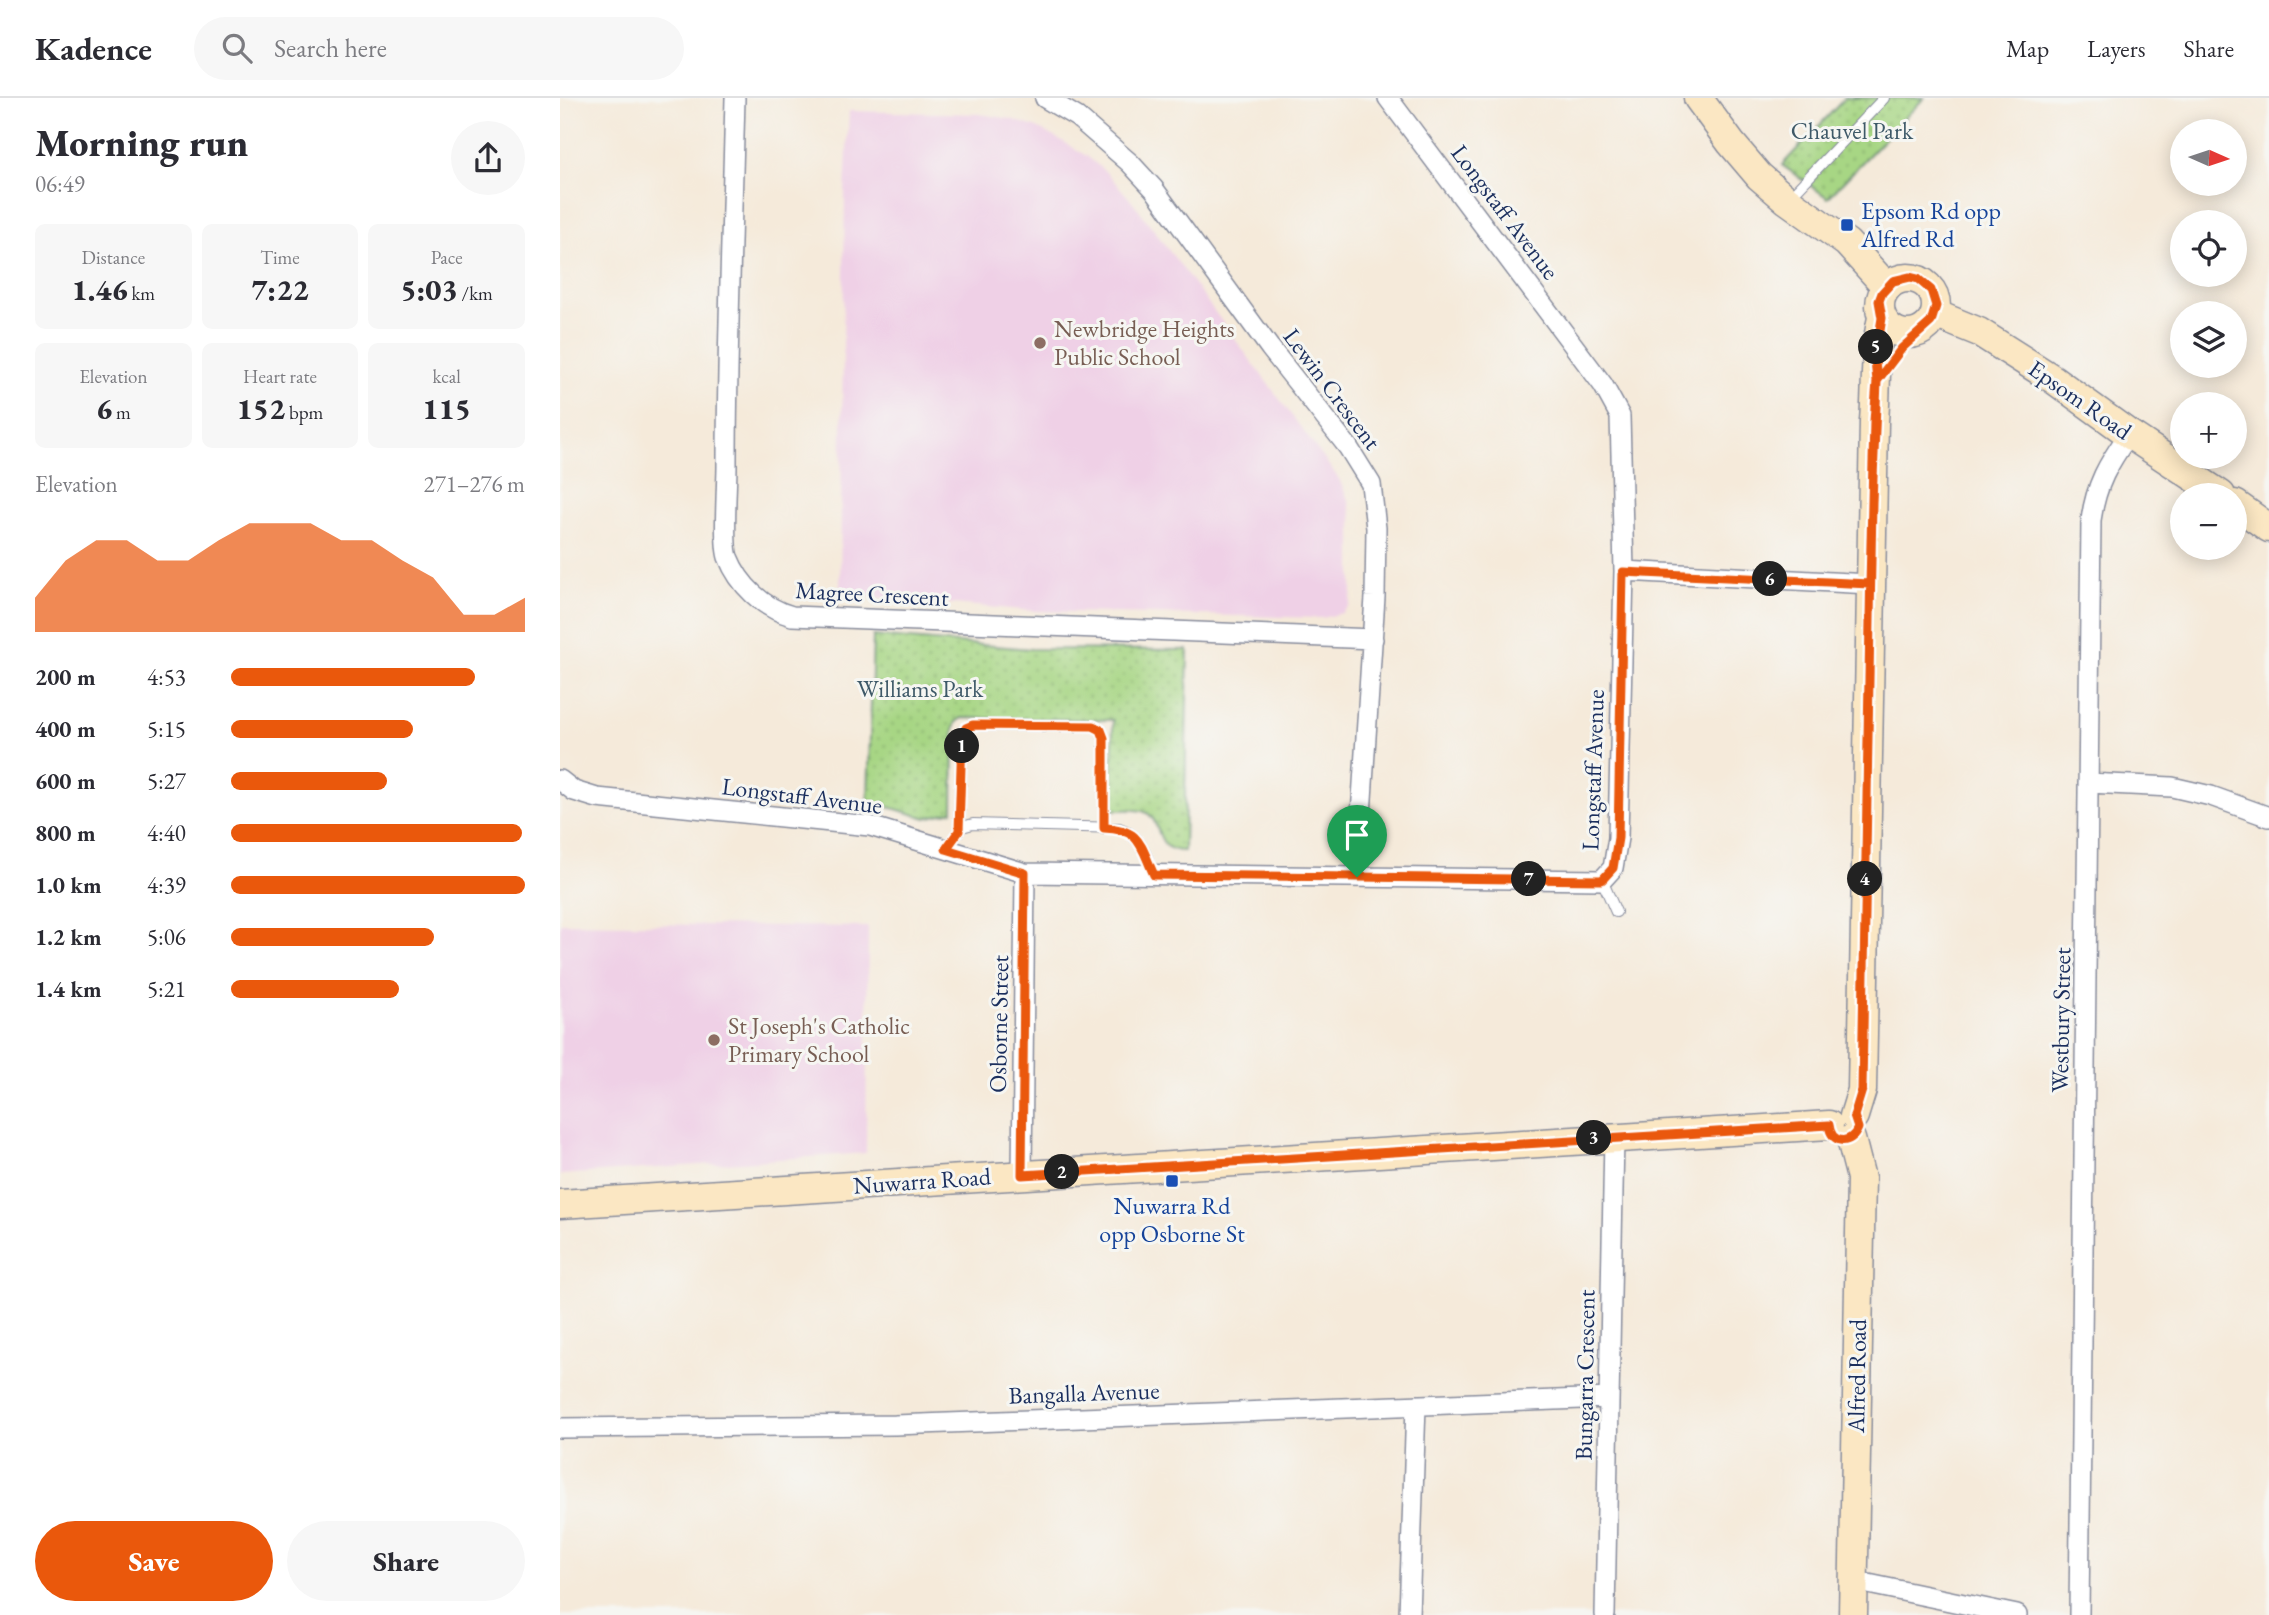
<!DOCTYPE html>
<meta charset="utf-8">
<style>
:root{--surface:#fff;--page:#f7f7f7;--text:#2b2b33;--muted:#7c7c81;--line:#e1e1e2;--accent:#ea580c}
body{margin:0;font-family:"EB Garamond",serif;background:var(--page);color:var(--text);height:100vh;display:flex;flex-direction:column;font-size:26px;white-space:nowrap}
*{box-sizing:border-box;margin:0}
p{font-size:23px;color:var(--muted)}
.icon{flex:none;width:38px;height:38px;fill:none;stroke:currentColor;stroke-width:2;stroke-linecap:round;stroke-linejoin:round}
.map{position:relative;flex:1;overflow:hidden}
.side{display:flex;flex-direction:column;background:var(--surface);width:560px}
.side>*{flex:none}
.needle{width:46px;rotate:93deg}
.controls{position:absolute;left:1610px;top:21px;display:grid;gap:14px}
.controls a{display:grid;place-items:center;width:77px;height:77px;border-radius:50%;background:var(--surface);box-shadow:0 4px 18px #0003;font-size:35px}
.pin{position:absolute;display:grid;place-items:center;width:60px;height:60px;color:#fff;margin:-72px -30px;border-radius:50% 50% 50% 0;rotate:-45deg;box-shadow:0 0 7px #0007}
.pin .icon{rotate:45deg}
.km{position:absolute;width:35px;height:35px;margin:-18px;border-radius:50%;background:#222;color:#fff;font-size:19px;line-height:35px;text-align:center}
.round{display:grid;place-items:center;flex:none;width:74px;height:74px;border-radius:37px;background:var(--page)}
.headline{display:flex;align-items:center;justify-content:space-between;height:119px;padding:0 35px}
h1{font-size:38px;font-weight:800;line-height:52px}
.metrics{display:grid;grid-template-columns:repeat(3,1fr);gap:10px;height:119px;padding:7px 35px}
.metrics div{display:grid;align-content:center;border-radius:10px;background:var(--page);text-align:center}
.metrics b{font-size:30px;font-weight:800}
.metrics small{font-size:19px;font-weight:400}
.metrics p{font-size:19px}
.chart{height:196px;padding:14px 35px}
.chart p{display:flex;justify-content:space-between}
.chart svg{width:100%;height:126px;margin-top:7px;fill:var(--accent);opacity:.7}
.action{display:flex;gap:14px;margin-top:auto;padding:14px 35px}
.action a{flex:1;height:80px;border-radius:42px;background:var(--accent);color:#fff;font-size:28px;font-weight:800;line-height:80px;text-align:center}
.action a+a{background:var(--page);color:var(--text)}
ul{padding:0 35px;list-style:none;font-size:23px}
li{display:grid;grid-template-columns:112px 84px 1fr;align-items:center;height:52px}
li i{height:18px;border-radius:9px;background:var(--accent)}
header{display:flex;align-items:center;gap:42px;box-sizing:border-box;height:98px;padding:0 35px;background:var(--surface);border-bottom:2px solid var(--line)}
header strong{font-size:33px}
nav{display:flex;gap:38px;margin-inline-start:auto;font-size:24px}
.search{width:490px;height:63px;background:var(--page);display:flex;align-items:center;gap:18px;box-sizing:border-box;padding:0 24px;border-radius:38px;color:var(--muted);font-size:26px}
main{display:flex;flex:1;min-height:0}
.map>svg:first-child{display:block}
</style>
<header>
<strong>Kadence</strong>
<div class="search"><svg class="icon" aria-label="search" viewBox="0 0 24 24"><circle cx="10" cy="10" r="6"/><path d="M15 15l6 6"/></svg>Search here</div>
<nav><a>Map</a><a>Layers</a><a>Share</a></nav>
</header>
<main>
<section class="side">
<div class="headline"><div><h1>Morning run</h1><p>06:49</p></div><a class="round"><svg class="icon" aria-label="share" viewBox="0 0 24 24"><path d="M12 15V3M7 8l5-5 5 5M5 13v7h14v-7"/></svg></a></div>
<div class="metrics">
<div><p>Distance</p><b>1.46<small> km</small></b></div>
<div><p>Time</p><b>7:22</b></div>
<div><p>Pace</p><b>5:03<small> /km</small></b></div>
</div>
<div class="metrics">
<div><p>Elevation</p><b>6<small> m</small></b></div>
<div><p>Heart rate</p><b>152<small> bpm</small></b></div>
<div><p>kcal</p><b>115</b></div>
</div>
<div class="chart"><p><span>Elevation</span>271–276 m</p>
<svg viewBox="0 0 160 44" preserveAspectRatio="none"><path d="M0 44V32L10 19L20 12L30 12L40 19L50 19L60 12L70 6L80 6L90 6L100 12L110 12L120 19L130 25L140 38L150 38L160 32V44z"/></svg>
</div>
<ul>
<li><b>200 m</b>4:53<i style="width:83%"></i></li>
<li><b>400 m</b>5:15<i style="width:62%"></i></li>
<li><b>600 m</b>5:27<i style="width:53%"></i></li>
<li><b>800 m</b>4:40<i style="width:99%"></i></li>
<li><b>1.0 km</b>4:39<i style="width:100%"></i></li>
<li><b>1.2 km</b>5:06<i style="width:69%"></i></li>
<li><b>1.4 km</b>5:21<i style="width:57%"></i></li>
</ul>
<div class="action"><a>Save</a><a>Share</a></div>
</section>
<div class="map">
<svg width="1709" height="1517" viewBox="0 0 1709 1517">
<defs>
<pattern id="park-dots" width="8" height="8" patternUnits="userSpaceOnUse" patternTransform="scale(1.75)"><rect width="8" height="8" fill="#a7d684"/><path d="M2 2h.1M6 6h.1" fill="none" stroke="#8fb874" stroke-width="1.8" stroke-linecap="round"/></pattern>
</defs>
<rect width="100%" height="100%" fill="#f6f6f2"/>
<filter id="ink" filterUnits="userSpaceOnUse"><feTurbulence type="fractalNoise" baseFrequency=".0143" numOctaves="2"/><feDisplacementMap in="SourceGraphic" scale="14" xChannelSelector="R" yChannelSelector="G"/><feConvolveMatrix kernelMatrix="1 2 1 2 8 2 1 2 1" color-interpolation-filters="sRGB"/></filter>
<filter id="wash" filterUnits="userSpaceOnUse"><feTurbulence type="fractalNoise" baseFrequency=".00686" numOctaves="4" result="noise"/><feDisplacementMap in="SourceGraphic" scale="28" xChannelSelector="R" yChannelSelector="G"/><feGaussianBlur stdDeviation="1.57" result="paint"/><feColorMatrix in="noise" values="0 0 0 0 0 0 0 0 0 0 0 0 0 0 0 0 0 1.4 0 .05"/><feComposite in="paint" operator="in"/></filter>
<g filter="url(#wash)">
<rect width="100%" height="100%" fill="#f5eada"/>
<path fill="#efd0e6" d="M289 13 419 16 451 21 477 30 504 44 528 59 548 76 576 108 779 381 789 404 792 421V494L790 507 782 515 763 520 474 513 280 496 285 93Z
M0 825 308 829 306 1055 0 1077Z"/>
<path fill="url(#park-dots)" stroke="#618271" stroke-width="2" d="M1285 0H1364L1268 100 1222 67Z
M313 538 471 551 628 552 624 753C590 753 605 719 582 713 573 711 561 712 552 712L553 622 402 620 396 624 394 631 393 713 366 720 308 703Z"/>
</g>
<g filter="url(#ink)">
<g fill="none" stroke-linecap="round" stroke-linejoin="round">
<defs>
<path id="lane" d="M1228 101 1324 0
M399 733 402 637 406 630 413 627 533 628 541 632 544 640V730
M386 751 402 729 413 726 559 730C582 738 585 756 594 777
M1042 782 1056 814"/>
<path id="street" d="M175 0C172 123 167 245 167 368 167 386 163 445 168 459 179 487 203 510 232 518L813 541
M485 0 517 19 570 65 594 91 710 250 788 349 811 386 816 430 815 499 797 779
M1064 473 1310 486
M0 682 14 693 37 700 310 728 465 775 1042 782 1053 770 1058 740 1064 473 1060 318 1043 287 828 0
M1528 685 1612 689 1651 698 1709 719
M462 1077 465 775
M0 1330 335 1327 1049 1300
M1294 1483 1457 1517
M849 1517 856 1307
M1045 1517 1054 1039
M1519 1517 1531 422C1536 386 1548 366 1569 336"/>
<path id="secondary" d="M1138 0 1171 45 1199 78 1227 102 1287 145 1326 188
M1320 208a28 28 0 1 1 56 0a28 28 0 1 1-56 0Z
M1375 216 1419 234 1493 281 1569 336 1661 397
M1675 406 1709 430
M1294 1018 1302 992 1314 323C1317 288 1314 254 1322 220
M1291 1041 1301 1080 1293 1517
M0 1106 1269 1027"/>
</defs>
<use href="#lane" stroke="#888c9c" stroke-width="12"/>
<use href="#street" stroke="#888c9c" stroke-width="22"/>
<use href="#secondary" stroke="#888c9c" stroke-width="31"/>
<use href="#lane" stroke="#fff" stroke-width="10"/>
<use href="#street" stroke="#fff" stroke-width="19"/>
<use href="#secondary" stroke="#fbe7c3" stroke-width="28"/>
</g>
</g>
<g fill="none" stroke-linecap="round" stroke-linejoin="round" filter="url(#ink)">
<defs>
<path id="route" d="M797 779 594 777C580 747 581 731 544 730V640L541 632 533 628 413 627 406 630 402 637 399 733 386 751 465 775 462 1077 1269 1027C1271 1046 1291 1048 1298 1030L1294 1018 1302 992 1312 404 1317 283 1315 263 1322 220 1319 203 1322 195 1333 183 1350 179 1358 181 1371 192 1376 208 1371 224 1342 250 1317 283 1314 323 1312 404 1310 486 1063 474 1058 740 1053 770 1042 782 797 779"/>
</defs>
<use href="#route" stroke="#fff" stroke-width="14"/>
<use href="#route" stroke="#ea580c" stroke-width="9"/>
</g>
<g fill="#1a4fb4" stroke="#f6f6f2" stroke-width="2.5">
<rect x="1280" y="120" width="14" height="14" rx="3.5"/>
<rect x="605" y="1076" width="14" height="14" rx="3.5"/>
</g>
<g fill="#8d6e63" stroke="#f6f6f2" stroke-width="2.5">
<circle cx="480" cy="245" r="7"/>
<circle cx="154" cy="942" r="7"/>
</g>
<g text-anchor="middle" stroke-width="6" stroke-linejoin="round" paint-order="stroke">
<g font-size="24" fill="#3e5968" stroke="#f6f6f2">
<text x="1292" y="41">Chauvel Park</text>
<text x="360" y="599">Williams Park</text>
</g>
<g font-size="24" fill="#164399" stroke="#f6f6f2" text-anchor="start">
<text x="1301" y="121">Epsom Rd opp<tspan x="1301" dy="28">Alfred Rd</tspan></text>
<text x="612" y="1116" text-anchor="middle">Nuwarra Rd<tspan x="612" dy="28">opp Osborne St</tspan></text>
</g>
<g font-size="24" fill="#1b2f5e" stroke="#f6f6f2">
<text transform="translate(945 114) rotate(53)" y="8">Longstaff Avenue</text>
<text transform="translate(772 291) rotate(53)" y="8">Lewin Crescent</text>
<text transform="translate(1520 302) rotate(35)" y="8">Epsom Road</text>
<text transform="translate(312 496) rotate(3)" y="8">Magree Crescent</text>
<text transform="translate(1033 672) rotate(-88)" y="8">Longstaff Avenue</text>
<text transform="translate(242 698) rotate(7)" y="8">Longstaff Avenue</text>
<text transform="translate(1501 922) rotate(-89)" y="8">Westbury Street</text>
<text transform="translate(439 926) rotate(-89)" y="8">Osborne Street</text>
<text transform="translate(362 1083) rotate(-4)" y="8">Nuwarra Road</text>
<text transform="translate(1025 1277) rotate(-89)" y="8">Bungarra Crescent</text>
<text transform="translate(1297 1278) rotate(-89)" y="8">Alfred Road</text>
<text transform="translate(524 1295) rotate(-2)" y="8">Bangalla Avenue</text>
</g>
<g font-size="24" fill="#785e54" stroke="#f6f6f2" text-anchor="start">
<text x="494" y="239">Newbridge Heights<tspan x="494" dy="28">Public School</tspan></text>
<text x="168" y="936">St Joseph's Catholic<tspan x="168" dy="28">Primary School</tspan></text>
</g>
</g>
</svg>
<div class="controls">
<a><svg class="needle" viewBox="-14 -14 28 28"><path d="M0-13l5 13h-10z" fill="#e53935"/><path d="M0 13l5-13h-10z" fill="#7c7c81"/></svg></a>
<a><svg class="icon" aria-label="locate" viewBox="0 0 24 24"><circle cx="12" cy="12" r="6"/><path d="M12 2v4M12 18v4M2 12h4M18 12h4"/></svg></a>
<a><svg class="icon" aria-label="layers" viewBox="0 0 24 24"><path d="M12 4l9 5-9 5-9-5zM3 14l9 5 9-5"/></svg></a>
<a>+</a>
<a>−</a>
</div>
<div class="pin" style="left:797px;top:779px;background:#1e9e55"><svg class="icon" aria-label="arrive" viewBox="0 0 24 24"><path d="M6 21V4h12l-3 4 3 4H6"/></svg></div>
<b class="km" style="left:402px;top:648px">1</b>
<b class="km" style="left:502px;top:1074px">2</b>
<b class="km" style="left:1034px;top:1040px">3</b>
<b class="km" style="left:1305px;top:781px">4</b>
<b class="km" style="left:1316px;top:249px">5</b>
<b class="km" style="left:1210px;top:481px">6</b>
<b class="km" style="left:969px;top:781px">7</b>
</div>
</main>
